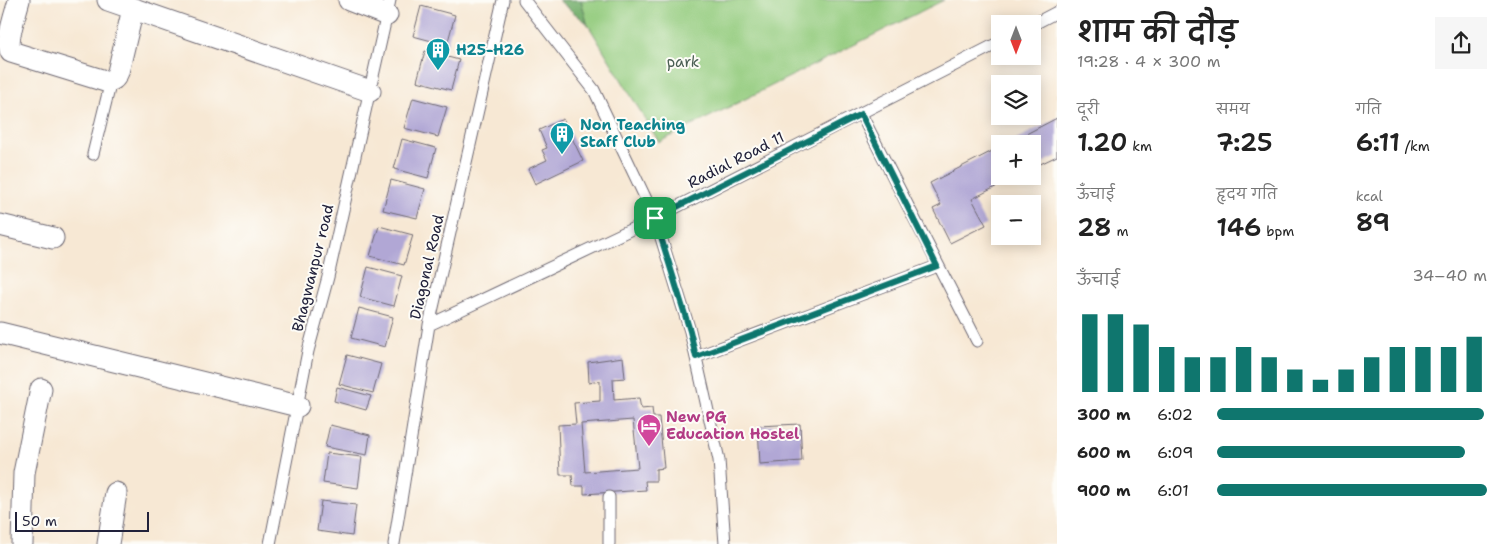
<!DOCTYPE html>
<html lang="hi">
<meta charset="utf-8">
<style>
:root{--surface:#fff;--page:#f6f6f6;--text:#222;--muted:#767676;--accent:#0f766e}
body{margin:0;font-family:"Shantell Sans","Playpen Sans Deva",sans-serif;background:var(--page);color:var(--text);height:100vh;display:flex;flex-direction:column;font-size:19px;white-space:nowrap}
*{box-sizing:border-box;margin:0}
p{font-size:16px;color:var(--muted)}
.icon{flex:none;width:28px;height:28px;fill:none;stroke:currentColor;stroke-width:2;stroke-linecap:round;stroke-linejoin:round}
.map{position:relative;flex:1;overflow:hidden}
.side{display:flex;flex-direction:column;background:var(--surface);width:450px}
.side>*{flex:none}
.needle{width:32px;rotate:180deg}
.buttons{position:absolute;left:991px;top:15px;display:grid;gap:10px}
.buttons a{display:grid;place-items:center;width:50px;height:50px;border-radius:0px;background:var(--surface);box-shadow:0 2px 12px #0003;font-size:25px}
.scale{position:absolute;left:15px;bottom:12px;width:134px;box-sizing:border-box;padding-left:5px;border:2px solid #22223b;border-top:0;font-size:14px;line-height:18px;white-space:nowrap;color:#22223b;-webkit-text-stroke:4px #fdfcf7;paint-order:stroke}
.pin{position:absolute;display:grid;place-items:center;width:42px;height:42px;color:#fff;margin:-21px;border-radius:10px;box-shadow:0 2px 8px #0006}
.round{display:grid;place-items:center;flex:none;width:52px;height:52px;border-radius:0px;background:var(--page)}
.summary{display:flex;align-items:center;justify-content:space-between;height:85px;padding:0 20px}
h1{font-size:28px;font-weight:600;line-height:38px}
.metrics{display:grid;grid-template-columns:repeat(3,1fr);gap:8px;height:85px;padding:5px 20px}
.metrics div{display:grid;align-content:center}
.metrics b{font-size:25px;font-weight:600}
.metrics small{font-size:14px;font-weight:400}
.metrics p{font-size:14px}
.chart{height:140px;padding:10px 20px}
.chart p{display:flex;justify-content:space-between}
.chart svg{width:100%;height:90px;margin-top:5px;stroke:var(--accent);stroke-width:6}
ul{padding:0 20px;list-style:none;font-size:16px}
li{display:grid;grid-template-columns:80px 60px 1fr;align-items:center;height:38px}
li i{height:12px;border-radius:6px;background:var(--accent)}
main{display:flex;flex:1;min-height:0}
.map>svg:first-child{display:block}
</style>
<main>
<div class="map">
<svg width="1057" height="544" viewBox="0 0 1057 544">
<rect width="100%" height="100%" fill="#fdfcf7"/>
<filter id="ink" filterUnits="userSpaceOnUse"><feTurbulence type="fractalNoise" baseFrequency=".02" numOctaves="2"/><feDisplacementMap in="SourceGraphic" scale="10" xChannelSelector="R" yChannelSelector="G"/><feConvolveMatrix kernelMatrix="1 2 1 2 8 2 1 2 1" color-interpolation-filters="sRGB"/></filter>
<filter id="wash" filterUnits="userSpaceOnUse"><feTurbulence type="fractalNoise" baseFrequency=".0096" numOctaves="4" result="noise"/><feDisplacementMap in="SourceGraphic" scale="20" xChannelSelector="R" yChannelSelector="G"/><feGaussianBlur stdDeviation="1.12" result="paint"/><feColorMatrix in="noise" values="0 0 0 0 0 0 0 0 0 0 0 0 0 0 0 0 0 1.4 0 .05"/><feComposite in="paint" operator="in"/></filter>
<g filter="url(#wash)">
<rect width="100%" height="100%" fill="#f7e8d4"/>
<path fill="#94cc7f" stroke="#5b775d" d="M581 0H944L659 142 587 23Z"/>
<path fill="#77b06e" stroke="#4c6954" d="M558 0H581L587 23Z"/>
<g id="blocks">
<path fill="#b1a7d5" fill-rule="evenodd" d="M421 6 455 15 447 45 413 36Z
M425 51 459 60 451 90 417 81Z
M413 98 447 107 438 137 404 128Z
M1057 118V156L1032 168V144H1007Z
M563 119 583 161 535 184 528 169 547 160 542 150 547 148 539 130Z
M402 139 436 148 428 178 394 169Z
M1000 147V176H1017L972 199 986 225 950 243 933 209 941 205 930 183Z
M391 180 425 189 417 218 383 210Z
M379 226 413 235 404 265 370 256Z
M368 267 402 276 394 306 360 297Z
M359 308 393 317 385 347 351 338Z
M347 355 381 364 373 393 339 384Z
M623 357 625 378 613 379 614 400 639 398 641 409 652 408 653 417H659L664 468 656 469V481H645L646 490 584 494V486H573L572 475H560L558 425 576 424 574 403 600 401V381L589 383 588 362ZM633 420 638 468 585 472 581 424Z
M337 387 371 396 366 410 334 401Z
M800 424 802 461 760 464 758 426Z
M330 425 370 435 367 455 325 447Z
M327 453 362 457 358 488 323 483Z
M321 501 356 505 352 536 317 531Z"/>
</g>
</g>
<g filter="url(#ink)">
<use href="#blocks" fill-opacity="0" stroke="#6d6771" stroke-width="1"/>
<g fill="none" stroke-linecap="round" stroke-linejoin="round">
<defs>
<path id="lane" d="M524 0 594 90 655 218 690 331 719 460 725 544
M1032 25 1057 12
M861 114 977 341
M93 154 111 81
M429 325 655 218 1000 42
M696 357 937 266
M609 497V544
M270 544 308 351 328 277 390 0
M394 544 429 325 503 0"/>
<path id="street" d="M19 0C16 13 5 41 11 52L105 81C113 81 115 79 118 72L133 9
M108 0 370 91
M349 0 387 15
M0 225 53 238
M0 333 298 406
M22 544 24 473 41 389
M108 544 116 493"/>
</defs>
<use href="#lane" stroke="#6d6771" stroke-width="13"/>
<use href="#street" stroke="#6d6771" stroke-width="23"/>
<use href="#lane" stroke="#fff" stroke-width="11"/>
<use href="#street" stroke="#fff" stroke-width="21"/>
</g>
</g>
<g fill="none" stroke-linecap="round" stroke-linejoin="round" filter="url(#ink)">
<defs>
<path id="route" d="M861 114 937 266 696 357 690 331 655 218Z"/>
</defs>
<use href="#route" stroke="#fff" stroke-width="10"/>
<use href="#route" stroke="#0f766e" stroke-width="6"/>
</g>
<defs>
<symbol id="building-pin" viewBox="-11 -11 22 30"><path d="M0 17L-7.5 6A9.5 9.5 0 1 1 7.5 6Z" fill="#0f9aa8" stroke="#fdfcf7"/><path d="M-4-6H4V6H1V3H-1V6H-4ZM-2.5-4.3h1.7v1.8h-1.7ZM.8-4.3h1.7v1.8H.8ZM-2.5-1h1.7V.8h-1.7ZM.8-1h1.7V.8H.8Z" fill="#fff"/></symbol>
<symbol id="hotel-pin" viewBox="-11 -11 22 30"><path d="M0 17L-7.5 6A9.5 9.5 0 1 1 7.5 6Z" fill="#d1479c" stroke="#fdfcf7"/><path d="M-6-4.5h1.5V1H6V5H4.5V3h-9V5H-6ZM-4 0a1.8 1.8 0 1 1 3.6 0ZM.5 0V-2.5h3Q6-2.5 6 0Z" fill="#fff"/></symbol>
</defs>
<g fill-rule="evenodd">
<use href="#building-pin" x="424" y="36" width="28" height="38"/>
<use href="#building-pin" x="548" y="120" width="28" height="38"/>
<use href="#hotel-pin" x="635" y="412" width="28" height="38"/>
</g>
<g text-anchor="middle" stroke-width="4" stroke-linejoin="round" paint-order="stroke">
<g font-size="15" font-weight="bold" fill="#0d838f" stroke="#fdfcf7" text-anchor="start">
<text x="456" y="55">H25-H26</text>
<text x="580" y="130">Non Teaching<tspan x="580" dy="17">Staff Club</tspan></text>
</g>
<g font-size="15" fill="#4a5e53" stroke="#fdfcf7">
<text x="683" y="67">park</text>
</g>
<g font-size="15" fill="#22223b" stroke="#fdfcf7">
<text transform="translate(736 160) rotate(-27)" y="5">Radial Road 11</text>
<text transform="translate(427 267) rotate(-77)" y="5">Diagonal Road</text>
<text transform="translate(313 268) rotate(-76)" y="5">Bhagwanpur road</text>
</g>
<g font-size="15" font-weight="bold" fill="#b23c85" stroke="#fdfcf7" text-anchor="start">
<text x="666" y="422">New PG<tspan x="666" dy="17">Education Hostel</tspan></text>
</g>
</g>
</svg>
<div class="buttons">
<a><svg class="needle" viewBox="-14 -14 28 28"><path d="M0-13l5 13h-10z" fill="#e53935"/><path d="M0 13l5-13h-10z" fill="#767676"/></svg></a>
<a><svg class="icon" aria-label="layers" viewBox="0 0 24 24"><path d="M12 4l9 5-9 5-9-5zM3 14l9 5 9-5"/></svg></a>
<a>+</a>
<a>−</a>
</div>
<div class="scale">50 m</div>
<div class="pin" style="left:655px;top:218px;background:#1e9e55"><svg class="icon" aria-label="arrive" viewBox="0 0 24 24"><path d="M6 21V4h12l-3 4 3 4H6"/></svg></div>
</div>
<section class="side">
<div class="summary"><div><h1>शाम की दौड़</h1><p>19:28 · 4 × 300 m</p></div><a class="round"><svg class="icon" aria-label="share" viewBox="0 0 24 24"><path d="M12 15V3M7 8l5-5 5 5M5 13v7h14v-7"/></svg></a></div>
<div class="metrics">
<div><p>दूरी</p><b>1.20<small> km</small></b></div>
<div><p>समय</p><b>7:25</b></div>
<div><p>गति</p><b>6:11<small> /km</small></b></div>
</div>
<div class="metrics">
<div><p>ऊँचाई</p><b>28<small> m</small></b></div>
<div><p>हृदय गति</p><b>146<small> bpm</small></b></div>
<div><p>kcal</p><b>89</b></div>
</div>
<div class="chart"><p><span>ऊँचाई</span>34–40 m</p>
<svg viewBox="0 0 160 44" preserveAspectRatio="none"><path d="M5 44V6M15 44V6M25 44V11M35 44V22M45 44V27M55 44V27M65 44V22M75 44V27M85 44V33M95 44V38M105 44V33M115 44V27M125 44V22M135 44V22M145 44V22M155 44V17"/></svg>
</div>
<ul>
<li><b>300 m</b>6:02<i style="width:99%"></i></li>
<li><b>600 m</b>6:09<i style="width:92%"></i></li>
<li><b>900 m</b>6:01<i style="width:100%"></i></li>
</ul>
</section>
</main>
